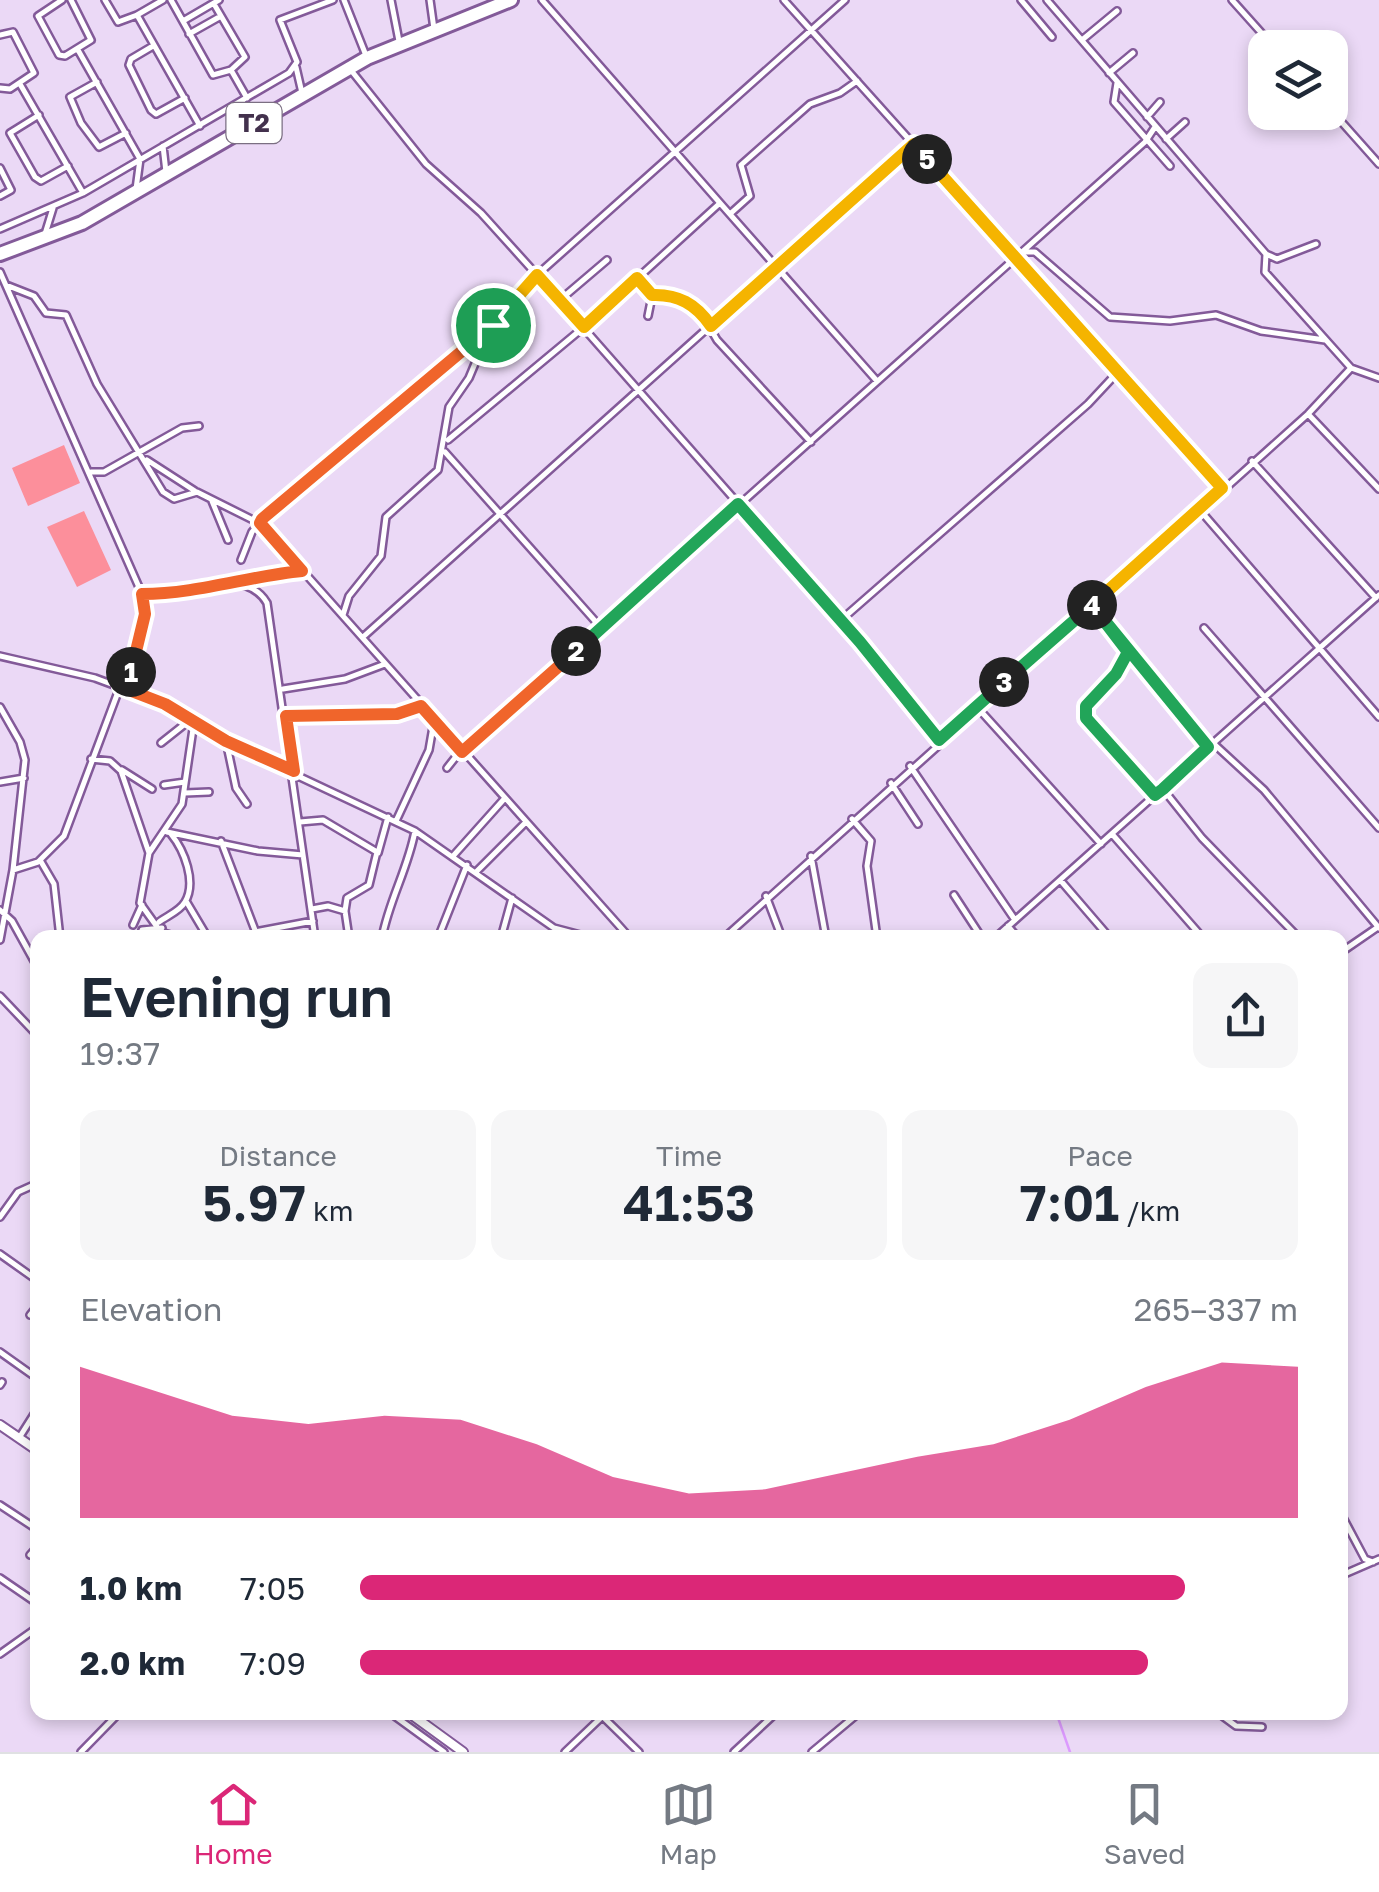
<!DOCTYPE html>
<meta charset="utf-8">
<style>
:root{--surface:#fff;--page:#f6f6f7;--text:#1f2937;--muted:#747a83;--line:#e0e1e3;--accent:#db2777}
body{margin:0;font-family:"Golos Text",sans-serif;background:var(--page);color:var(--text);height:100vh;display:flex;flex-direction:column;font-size:38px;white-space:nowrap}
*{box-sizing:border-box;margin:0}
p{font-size:32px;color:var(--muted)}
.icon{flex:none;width:55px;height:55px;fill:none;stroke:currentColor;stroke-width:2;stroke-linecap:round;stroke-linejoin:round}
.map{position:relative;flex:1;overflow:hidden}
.details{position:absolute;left:30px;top:930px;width:1318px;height:790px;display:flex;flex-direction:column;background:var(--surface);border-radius:20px;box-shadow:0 5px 15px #0003}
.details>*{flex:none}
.buttons{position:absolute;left:1248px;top:30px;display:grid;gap:20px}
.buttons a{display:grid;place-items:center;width:100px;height:100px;border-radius:20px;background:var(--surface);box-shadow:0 5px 15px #0003;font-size:50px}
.pin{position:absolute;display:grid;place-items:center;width:85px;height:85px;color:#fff;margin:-42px;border:5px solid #fff;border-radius:50%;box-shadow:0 2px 10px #0007}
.km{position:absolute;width:50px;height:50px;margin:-25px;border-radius:50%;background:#222;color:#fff;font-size:28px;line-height:50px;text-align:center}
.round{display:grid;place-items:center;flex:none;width:105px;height:105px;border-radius:20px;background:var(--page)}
.headline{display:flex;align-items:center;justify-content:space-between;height:170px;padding:0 50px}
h1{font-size:55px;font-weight:600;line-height:75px}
.figures{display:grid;grid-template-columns:repeat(3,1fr);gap:15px;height:170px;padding:10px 50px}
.figures div{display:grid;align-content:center;border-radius:20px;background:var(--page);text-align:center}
.figures b{font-size:50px;font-weight:600}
.figures small{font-size:28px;font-weight:400}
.figures p{font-size:28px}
.chart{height:280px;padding:20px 50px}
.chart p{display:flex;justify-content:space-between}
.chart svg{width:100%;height:180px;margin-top:10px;fill:var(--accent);opacity:.7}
ul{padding:0 50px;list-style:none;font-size:32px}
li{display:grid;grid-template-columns:160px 120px 1fr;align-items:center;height:75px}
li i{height:25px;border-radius:12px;background:var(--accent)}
.tab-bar{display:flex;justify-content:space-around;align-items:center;height:140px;border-top:2px solid var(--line);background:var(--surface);font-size:28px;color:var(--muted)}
.tab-bar a{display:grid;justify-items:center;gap:5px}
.tab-bar .active{color:var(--accent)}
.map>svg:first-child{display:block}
</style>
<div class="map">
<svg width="1379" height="1752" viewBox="0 0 1379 1752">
<rect width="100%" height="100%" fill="#ebd9f6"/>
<path fill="#fc8f9b" d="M64 445 80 483 28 506 12 468Z
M84 511 111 570 77 587 47 527Z"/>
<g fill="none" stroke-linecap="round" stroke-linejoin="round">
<path stroke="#dc9afe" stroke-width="2.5" d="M1056 1712 1070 1752"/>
<defs>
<path id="street" d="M62 0 38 16 59 55 65 56 91 40 71 0
M105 0 118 22 137 15 200 126
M171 0 213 75 231 70
M344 0 367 58
M391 0 399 41
M430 0 434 29
M784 0 1222 488
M1021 0 1052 37
M1047 0 1266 254 1277 259 1316 244
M1232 0 1275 48
M214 4 245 57 231 70 247 98
M137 15 163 0
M183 21 219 0
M189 34 221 16
M0 35 13 32 34 73 10 89 0 88
M1082 40 1117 11
M153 46 131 59 129 65 151 110 156 114 185 98
M78 50 140 159 136 189
M296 67 302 93
M350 69 426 164 481 213 537 275 845 0
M1109 73 1133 53
M97 82 70 97 81 123 99 147 126 133
M1117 83 1114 102 1170 166
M20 84 83 193
M242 101 250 121
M1330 109 1379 164
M39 115 10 133 35 177 41 181 68 166
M1147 117 1160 102
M1166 139 1185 122
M163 146 166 172
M0 168 11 190 0 196
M720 203 877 381
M730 214 750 196 741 165 810 104 840 93 857 81
M0 229 83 193 289 73 297 62 280 20 333 0
M45 234 53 208
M1026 252H1035L1110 317 1170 321 1216 315 1261 331 1325 340
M1266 254 1265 272 1351 368 1379 378
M0 272 142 594C178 594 245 564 267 603L315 938
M637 278 652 296 648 316
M6 285 34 296 46 313 66 315 97 384 163 492 174 499 197 492 261 524 630 938
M652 295 667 294 699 309 717 340 811 442
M560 300 607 260
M1308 414 1379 489
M448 440 584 327 720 203 542 0
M445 452 596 622 604 624
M147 460 195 491
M1252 461 1376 598
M91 472H104L182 428 199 426
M212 501 228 540
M1199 509 1379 717
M241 560 252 532 273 507 321 473 491 325
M243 585 302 571
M1092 605 1209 747
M343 615 349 596 381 556 386 517 438 470 449 407 469 378 491 325 537 275 860 642 939 740
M840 621 1088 404 1116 374
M1204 628 1379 828
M363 637 913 144
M1128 652C1118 676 1089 689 1085 714L1155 795
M0 656 95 678 165 704 249 753 415 831 554 928 592 938
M283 689 345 679 385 664
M0 707 20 742 25 760 13 870 0 940
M977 707 1101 844
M287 716 397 715 421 706
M226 741 236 788 247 804
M161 743 190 720
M1213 743 1264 790 1379 928
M464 751 1145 142 1155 127
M91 759 110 761 121 771 149 853 140 903 165 938
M910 766 1015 920
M447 768 462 749
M122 770 152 789
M0 782 24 778
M891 783 918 824
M164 785 185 782
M1163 789 1202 838 1299 938
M185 793 209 792
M852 819 871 841 867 866 877 938
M396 821 429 750 434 721
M300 822 323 820 377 852 369 885 347 898 345 911 328 906 312 909
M167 832 258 851 303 855
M1112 834 1203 938
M221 841 258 938
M149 853 182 804 194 722
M378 853 388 817
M454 855 505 798
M811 856 826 938
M40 860 54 884 60 938
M13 870 38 862 64 836 118 692C136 668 147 624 142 594
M477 871 526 822
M1061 881 1110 938
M954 895 982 938
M766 896 782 938
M186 901 208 938
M0 910 12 921 38 968
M345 911 349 938
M159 922C167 916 180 911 185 902 197 882 184 850 171 834
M133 925 142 905
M1008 926 1018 938
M255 932 313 921
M164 933 181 938
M140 938 142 930 162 928
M382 938C389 900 408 869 415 831
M438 938 467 865
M501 938 512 898
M724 938 1308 414 1351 368
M995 938 1379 595
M1340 953 1378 927
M0 996 38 1036
M0 1217 18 1192 38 1183
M0 1254 38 1281
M30 1315 38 1305
M0 1352 38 1379
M0 1385 2 1382
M19 1438 38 1408
M0 1505 38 1530
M1340 1512 1365 1559 1373 1562
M30 1555 38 1546
M1340 1576 1379 1559
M0 1578 38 1604
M0 1654 38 1627
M389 1712 444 1752
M598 1712 639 1752
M1217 1712 1236 1726 1262 1727
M81 1752 120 1712
M565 1752 607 1712
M734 1752 777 1712
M812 1752 860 1712"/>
<path id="secondary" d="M0 1425 38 1451
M408 1712 463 1752"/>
<path id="highway" d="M0 254 82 223 367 58 511 0"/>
</defs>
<use href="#street" stroke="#835a99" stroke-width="10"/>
<use href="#secondary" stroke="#835a99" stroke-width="12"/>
<use href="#highway" stroke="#835a99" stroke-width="18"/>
<use href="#street" stroke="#fff" stroke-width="5"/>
<use href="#secondary" stroke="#fff" stroke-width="8"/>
<use href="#highway" stroke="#fff" stroke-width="12"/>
</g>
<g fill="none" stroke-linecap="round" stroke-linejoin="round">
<defs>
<path id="split-1" d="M131 672 145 614 142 594C197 594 249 576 302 571L260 523 262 519 493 325"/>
<path id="split-2" d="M131 672 121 687 165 704 226 741 294 771 286 716 397 714 421 706 462 752 576 651"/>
<path id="split-3" d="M576 651 738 504 860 642 939 740 1004 682"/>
<path id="split-4" d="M1004 682 1092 605 1208 747 1163 789 1155 795 1086 718V706L1116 674 1128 652 1092 605"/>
<path id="split-5" d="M927 159 1222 488 1092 605"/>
<path id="split-6" d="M493 325 537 275 584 327 637 278 652 295C678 294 696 304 711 326L914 144 927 159"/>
</defs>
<use href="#split-1" stroke="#fff" stroke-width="20"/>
<use href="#split-2" stroke="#fff" stroke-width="20"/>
<use href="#split-3" stroke="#fff" stroke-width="20"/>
<use href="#split-4" stroke="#fff" stroke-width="20"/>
<use href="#split-5" stroke="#fff" stroke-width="20"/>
<use href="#split-6" stroke="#fff" stroke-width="20"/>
<use href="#split-1" stroke="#f0652b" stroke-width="12"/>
<use href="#split-2" stroke="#f0652b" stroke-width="12"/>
<use href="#split-3" stroke="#22a559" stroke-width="12"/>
<use href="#split-4" stroke="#22a559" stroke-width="12"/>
<use href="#split-5" stroke="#f5b400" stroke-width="12"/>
<use href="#split-6" stroke="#f5b400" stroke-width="12"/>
</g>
<g text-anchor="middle" stroke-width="10" stroke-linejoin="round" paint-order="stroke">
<rect fill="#fff" stroke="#7b6f82" stroke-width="2.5" x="226.5" y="103" width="55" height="40" rx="8"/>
<g font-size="25" font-weight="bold" fill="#43314d">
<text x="254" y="132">T2</text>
</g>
</g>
</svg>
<div class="buttons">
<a><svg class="icon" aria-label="layers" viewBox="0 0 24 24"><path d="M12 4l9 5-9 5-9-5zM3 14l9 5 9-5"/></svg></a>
</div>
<div class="pin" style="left:493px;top:325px;background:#1e9e55"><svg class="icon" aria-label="arrive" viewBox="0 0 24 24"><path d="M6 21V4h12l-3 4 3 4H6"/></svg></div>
<b class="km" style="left:131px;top:672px">1</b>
<b class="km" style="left:576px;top:651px">2</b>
<b class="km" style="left:1004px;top:682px">3</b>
<b class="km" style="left:1092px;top:605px">4</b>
<b class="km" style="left:927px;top:159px">5</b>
<section class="details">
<div class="headline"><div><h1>Evening run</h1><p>19:37</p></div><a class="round"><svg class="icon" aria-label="share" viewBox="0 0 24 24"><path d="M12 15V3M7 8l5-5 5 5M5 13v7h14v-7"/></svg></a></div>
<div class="figures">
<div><p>Distance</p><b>5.97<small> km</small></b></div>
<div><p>Time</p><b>41:53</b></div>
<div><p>Pace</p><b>7:01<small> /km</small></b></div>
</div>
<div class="chart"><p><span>Elevation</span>265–337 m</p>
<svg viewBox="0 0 160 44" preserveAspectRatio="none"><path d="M0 44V7L10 13L20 19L30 21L40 19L50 20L60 26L70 34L80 38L90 37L100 33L110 29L120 26L130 20L140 12L150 6L160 7V44z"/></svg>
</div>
<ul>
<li><b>1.0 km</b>7:05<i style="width:88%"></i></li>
<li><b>2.0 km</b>7:09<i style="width:84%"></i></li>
</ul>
</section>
</div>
<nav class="tab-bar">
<a class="active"><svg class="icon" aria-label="home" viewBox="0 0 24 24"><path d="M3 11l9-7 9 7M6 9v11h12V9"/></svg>Home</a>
<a><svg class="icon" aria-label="map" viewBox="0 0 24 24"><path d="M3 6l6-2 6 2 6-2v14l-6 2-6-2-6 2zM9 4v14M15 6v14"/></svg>Map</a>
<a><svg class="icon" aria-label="saved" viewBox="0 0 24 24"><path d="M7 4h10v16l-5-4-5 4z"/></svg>Saved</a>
</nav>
